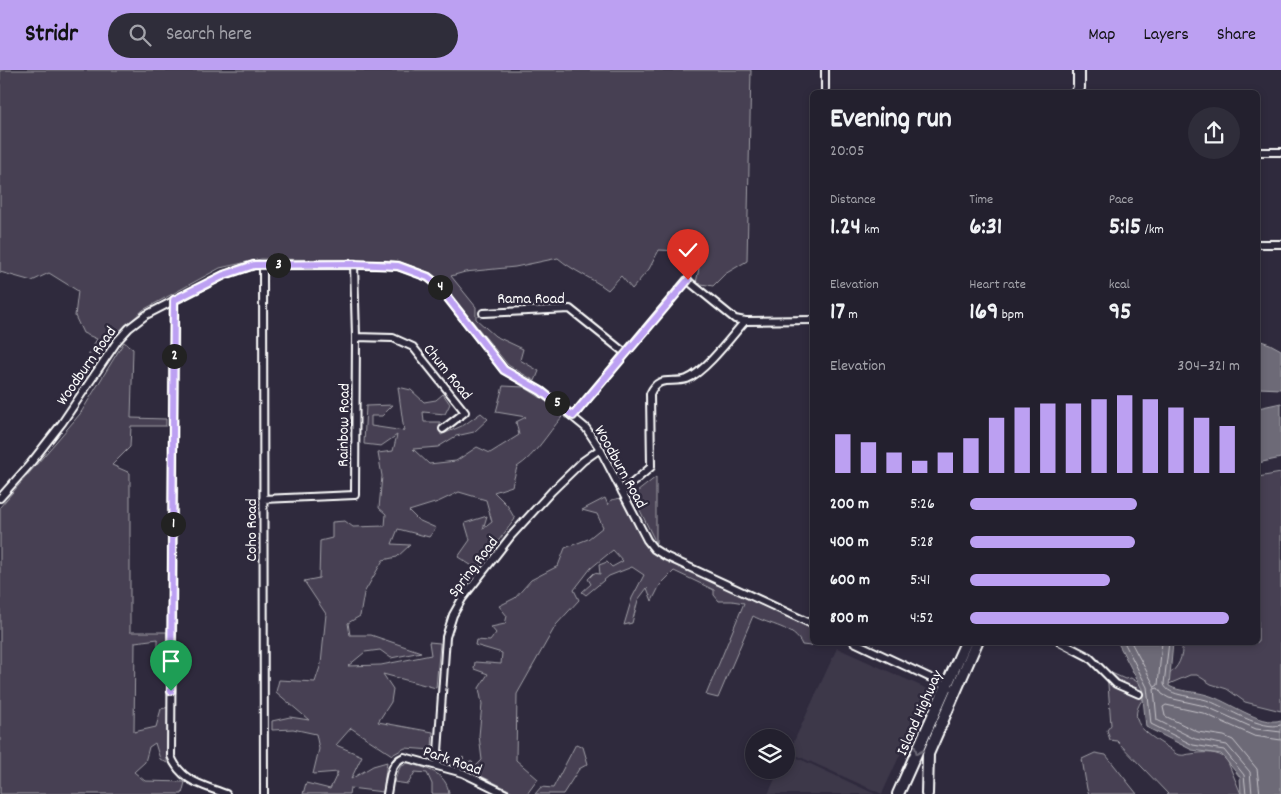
<!DOCTYPE html>
<meta charset="utf-8">
<style>
:root{--surface:#23202e;--page:#2f2d3a;--text:#f1f3f6;--muted:#a3a3aa;--line:#403e4a;--accent:#bca0f2}
body{margin:0;font-family:Dekko,sans-serif;background:var(--page);color:var(--text);height:100vh;display:flex;flex-direction:column;font-size:19px;white-space:nowrap}
*{box-sizing:border-box;margin:0}
p{font-size:16px;color:var(--muted)}
.icon{flex:none;width:28px;height:28px;fill:none;stroke:currentColor;stroke-width:2;stroke-linecap:round;stroke-linejoin:round}
.map{position:relative;flex:1;overflow:hidden}
.drawer{position:absolute;left:810px;top:20px;width:450px;height:555px;display:flex;flex-direction:column;background:var(--surface);border-radius:8px;box-shadow:0 2px 8px #0003,0 0 0 1px var(--line)}
.drawer>*{flex:none}
.controls{position:absolute;left:745px;top:659px;display:grid;gap:10px}
.controls a{display:grid;place-items:center;width:50px;height:50px;border-radius:50%;background:var(--surface);box-shadow:0 2px 8px #0003,0 0 0 1px var(--line);font-size:25px}
.pin{position:absolute;display:grid;place-items:center;width:42px;height:42px;color:#fff;margin:-51px -21px;border-radius:50% 50% 50% 0;rotate:-45deg;box-shadow:0 0 5px #0007}
.pin .icon{rotate:45deg}
.km{position:absolute;width:25px;height:25px;margin:-12px;border-radius:50%;background:#222;color:#fff;font-size:14px;line-height:25px;text-align:center}
.round{display:grid;place-items:center;flex:none;width:52px;height:52px;border-radius:26px;background:var(--page)}
.headline{display:flex;align-items:center;justify-content:space-between;height:85px;padding:0 20px}
h1{font-size:28px;font-weight:700;line-height:38px}
.metrics{display:grid;grid-template-columns:repeat(3,1fr);gap:8px;height:85px;padding:5px 20px}
.metrics div{display:grid;align-content:center}
.metrics b{font-size:25px;font-weight:700}
.metrics small{font-size:14px;font-weight:400}
.metrics p{font-size:14px}
.chart{height:140px;padding:10px 20px}
.chart p{display:flex;justify-content:space-between}
.chart svg{width:100%;height:90px;margin-top:5px;stroke:var(--accent);stroke-width:6}
ul{padding:0 20px;list-style:none;font-size:16px}
li{display:grid;grid-template-columns:80px 60px 1fr;align-items:center;height:38px}
li i{height:12px;border-radius:6px;background:var(--accent)}
header{display:flex;align-items:center;gap:30px;box-sizing:border-box;height:70px;padding:0 25px;background:var(--accent);color:#111}
header strong{font-size:24px}
nav{display:flex;gap:28px;margin-inline-start:auto;font-size:18px}
.search{width:350px;height:45px;background:var(--page);display:flex;align-items:center;gap:12px;box-sizing:border-box;padding:0 18px;border-radius:28px;color:var(--muted);font-size:19px}
.map>svg:first-child{display:block}
</style>
<header>
<strong>Stridr</strong>
<div class="search"><svg class="icon" aria-label="search" viewBox="0 0 24 24"><circle cx="10" cy="10" r="6"/><path d="M15 15l6 6"/></svg>Search here</div>
<nav><a>Map</a><a>Layers</a><a>Share</a></nav>
</header>
<div class="map">
<svg width="1281" height="724" viewBox="0 0 1281 724">
<rect width="100%" height="100%" fill="#2f2a3d"/>
<filter id="ink" filterUnits="userSpaceOnUse"><feTurbulence type="fractalNoise" baseFrequency=".02" numOctaves="2"/><feDisplacementMap in="SourceGraphic" scale="10" xChannelSelector="R" yChannelSelector="G"/><feConvolveMatrix kernelMatrix="1 2 1 2 8 2 1 2 1" color-interpolation-filters="sRGB"/></filter>
<g filter="url(#ink)">
<path fill="#3c3749" d="M837 578 930 620 882 724 789 682Z
M787 683 875 724H768L779 700H786Z"/>
<path fill="#464152" stroke="#a2a0a8" d="M0 0H751L747 191 725 204 713 216 696 213 699 198 681 196 679 181 659 180 649 199 632 219 621 206 608 220C592 208 573 201 558 188L515 197 465 202 451 206 476 237V249L495 266 523 279 520 290 539 301 535 311 508 295 447 220 429 203 405 194 351 190 261 189 220 198 143 240 115 266 101 286 88 284 97 269 83 263 75 246 78 221 49 203 32 211 0 202Z
M124 272 133 279 131 348 166 349V356H131L130 377 112 395 130 403V562H167V586L158 582V569L135 572 134 662 156 657 161 639 169 637 167 693 160 689 155 673 149 677 145 692 134 702 145 711 185 712 182 724H0V437L80 344Z
M503 316 524 317 549 333 562 347C547 364 536 385 517 397L512 416 494 422 507 435 515 449 477 499 458 487 470 470 465 453 487 446 483 459 492 452 486 430 459 422 438 432 409 441 418 450 436 458 429 467 398 459 392 474 410 475 397 487 383 490 364 523 360 546 348 553 350 565H371L421 582 391 588 380 580 365 582 348 596 381 595 431 585 429 572 440 573 436 618 383 604 393 619 391 632 378 652 433 662 432 680 405 678 392 685 351 658 336 675 362 686 351 709 373 696 387 692 383 722 350 718 349 724H303L306 713 330 719 338 702 313 704 319 679 316 664 293 659 272 660V651L290 647 309 650 276 622 279 610 315 612 321 594 326 544 304 511 319 508 320 471 332 468V452L345 451 353 457 385 456 386 444 379 438 382 406 378 383 393 381 397 365 381 376 364 374 366 336 393 335 382 346H371V356L404 361 398 317 411 320 424 332 436 330 443 324 450 334 445 344 423 342 424 352H440L441 365 464 355 481 343 488 349 474 362 456 366 438 377 413 379 429 394 456 391 477 377 490 383 519 365 516 352 526 347 496 342Z
M1281 403V641L1245 632 1227 619 1211 614 1197 605H1190L1169 614 1167 606C1179 597 1183 588 1182 573L1258 572V407Z
M656 407V473L635 430 637 422Z
M605 428 608 435 611 430 621 428 646 476 659 485 812 559 813 573 811 576 802 575C795 557 769 555 753 546L718 628 706 625 744 533 732 531H719L714 525V520L674 501 660 515 652 531 647 518 638 530 632 553 624 555 632 528 644 505 632 497 609 506 586 525 582 522 591 514 588 509 594 503 600 504 599 495 607 492 612 497 623 491 613 480 591 498 574 520 579 530 556 555 517 624 516 690 538 709 527 724H517L455 693 463 687 464 691 472 692 476 696 482 690 479 666 482 634 479 618 488 604 474 599 475 592 501 594 502 583 475 575 476 570 490 571 496 563 491 557 505 554 507 546 499 536 515 528 531 510 558 496 565 478 588 469 603 457 597 444 582 440Z
M1107 601 1125 609 1131 608 1142 615 1146 625C1123 651 1146 663 1167 677 1171 679 1175 685 1180 685 1184 686 1187 684 1191 684 1202 682 1219 681 1227 690L1241 724H1168L1117 671 1110 670 1107 660 1111 655Z
M576 674 583 677 588 694 579 699 563 724H535L541 717 553 718Z
M1095 683 1106 685 1137 724H1089L1087 719 1082 689Z
M408 693C425 698 447 702 449 724H432V714L427 703 415 702 408 714 394 712 400 697Z"/>
<path fill="#6d6a77" stroke="#a7a6ad" d="M1258 270 1270 274 1281 280V319L1258 318Z
M1281 333V388L1258 393V338Z
M1118 573H1173L1169 616C1180 622 1195 621 1207 625 1227 630 1261 657 1281 650V724H1241L1240 707 1221 684 1192 680 1146 657 1142 619Z"/>
<g fill="none" stroke-linecap="round" stroke-linejoin="round">
<path stroke="#c5c3c9" stroke-width="1" d="M1124 572 1147 617 1151 654 1193 675 1224 680 1244 705 1246 724
M1131 572 1155 617 1158 615 1162 572
M1169 572 1164 614C1167 627 1198 626 1209 631 1227 638 1262 661 1281 655
M1252 724 1250 702 1227 675 1195 669 1157 650 1154 619 1158 618 1162 624 1169 628 1205 636 1256 659 1281 662
M1260 724 1257 699 1233 670 1224 666 1198 662 1165 646 1163 637 1166 635 1203 643 1254 666 1281 670"/>
<defs>
<path id="street" d="M825 0V22
M1258 82H1281
M1258 174H1281
M263 195 264 724
M174 230 171 686C181 712 203 715 226 724
M483 243 570 239 625 283
M356 267 393 268 413 277 465 342 443 359
M573 346 687 210 735 249 745 251 812 250
M622 422 651 397 650 324C659 304 671 314 687 309 705 302 732 266 745 251
M0 428 30 394 62 353 118 270 129 258 146 245 224 205 254 195H385L398 196 428 207 437 214 504 300 541 321 586 358 600 379 647 470 654 479 665 486 812 554
M263 429 355 425 356 267 354 194
M854 572 950 617
M1060 572 1089 587 1116 614 1139 624
M437 696 446 567 453 545 462 529 511 466 552 421 583 391 600 379
M387 724C390 710 389 693 404 687L463 703 506 724"/>
<path id="primary" d="M1077 22 1079 18V0
M898 724 966 572
M927 724 928 684 977 572"/>
</defs>
<use href="#street" stroke="#fff" stroke-width="10"/>
<use href="#primary" stroke="#fff" stroke-width="14"/>
<use href="#street" stroke="#2f2a3d" stroke-width="6"/>
<use href="#primary" stroke="#2f2a3d" stroke-width="10"/>
</g>
<defs><path id="oneway-chevron" d="M-2-3.5L2.5 0L-2 3.5" fill="none" stroke-width="1.6" stroke-linecap="round" stroke-linejoin="round" transform="scale(1.25)"/></defs>
<use stroke="#6d6a77" href="#oneway-chevron" transform="translate(918 681) rotate(114)"/>
</g>
<g fill="none" stroke-linecap="round" stroke-linejoin="round" filter="url(#ink)">
<defs>
<path id="route" d="M171 621 174 230 224 205 254 195 354 194 398 196 428 207 437 214 504 300 541 321 573 346 688 210"/>
</defs>
<use href="#route" stroke="#fff" stroke-width="10"/>
<use href="#route" stroke="#bca0f2" stroke-width="6"/>
</g>
<g text-anchor="middle" stroke-width="5" stroke-linejoin="round" paint-order="stroke">
<g font-size="16" fill="#fff" stroke="#2f2a3d">
<text x="531" y="233">Rama Road</text>
<text transform="translate(85 295) rotate(-55)" y="6">Woodburn Road</text>
<text transform="translate(449 301) rotate(51)" y="6">Chum Road</text>
<text transform="translate(342 355) rotate(-89)" y="6">Rainbow Road</text>
<text transform="translate(622 396) rotate(61)" y="6">Woodburn Road</text>
<text transform="translate(250 460) rotate(-90)" y="6">Coho Road</text>
<text transform="translate(472 496) rotate(-53)" y="6">Spring Road</text>
<text transform="translate(918 642) rotate(-66)" y="6">Island Highway</text>
<text transform="translate(453 689) rotate(19)" y="6">Park Road</text>
</g>
</g>
</svg>
<div class="controls">
<a><svg class="icon" aria-label="layers" viewBox="0 0 24 24"><path d="M12 4l9 5-9 5-9-5zM3 14l9 5 9-5"/></svg></a>
</div>
<div class="pin" style="left:171px;top:621px;background:#1e9e55"><svg class="icon" aria-label="arrive" viewBox="0 0 24 24"><path d="M6 21V4h12l-3 4 3 4H6"/></svg></div>
<div class="pin" style="left:688px;top:210px;background:#d93025"><svg class="icon" aria-label="check" viewBox="0 0 24 24"><path d="M5 12l5 5 9-10"/></svg></div>
<b class="km" style="left:173px;top:454px">1</b>
<b class="km" style="left:174px;top:286px">2</b>
<b class="km" style="left:278px;top:195px">3</b>
<b class="km" style="left:440px;top:217px">4</b>
<b class="km" style="left:557px;top:333px">5</b>
<section class="drawer">
<div class="headline"><div><h1>Evening run</h1><p>20:05</p></div><a class="round"><svg class="icon" aria-label="share" viewBox="0 0 24 24"><path d="M12 15V3M7 8l5-5 5 5M5 13v7h14v-7"/></svg></a></div>
<div class="metrics">
<div><p>Distance</p><b>1.24<small> km</small></b></div>
<div><p>Time</p><b>6:31</b></div>
<div><p>Pace</p><b>5:15<small> /km</small></b></div>
</div>
<div class="metrics">
<div><p>Elevation</p><b>17<small> m</small></b></div>
<div><p>Heart rate</p><b>169<small> bpm</small></b></div>
<div><p>kcal</p><b>95</b></div>
</div>
<div class="chart"><p><span>Elevation</span>304–321 m</p>
<svg viewBox="0 0 160 44" preserveAspectRatio="none"><path d="M5 44V25M15 44V29M25 44V34M35 44V38M45 44V34M55 44V27M65 44V17M75 44V12M85 44V10M95 44V10M105 44V8M115 44V6M125 44V8M135 44V12M145 44V17M155 44V21"/></svg>
</div>
<ul>
<li><b>200 m</b>5:26<i style="width:62%"></i></li>
<li><b>400 m</b>5:28<i style="width:61%"></i></li>
<li><b>600 m</b>5:41<i style="width:52%"></i></li>
<li><b>800 m</b>4:52<i style="width:96%"></i></li>
</ul>
</section>
</div>
